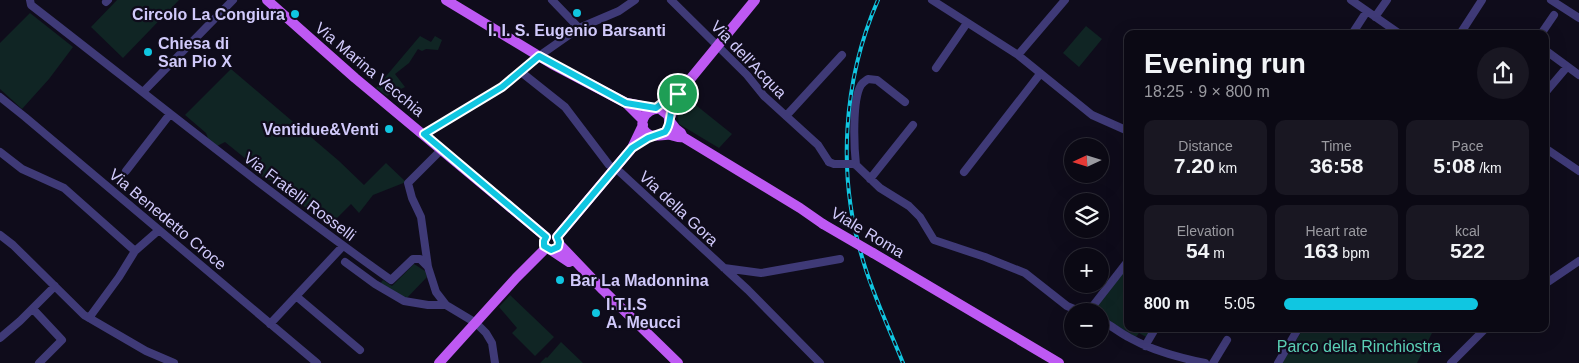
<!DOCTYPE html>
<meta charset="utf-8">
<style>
:root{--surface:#0b0914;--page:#191722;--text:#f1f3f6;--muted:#9a9aa0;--line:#2b2a34;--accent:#10c6e1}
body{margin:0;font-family:Helvetica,sans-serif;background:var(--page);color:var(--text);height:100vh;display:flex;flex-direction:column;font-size:19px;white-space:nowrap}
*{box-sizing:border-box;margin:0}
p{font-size:16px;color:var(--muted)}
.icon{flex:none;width:28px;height:28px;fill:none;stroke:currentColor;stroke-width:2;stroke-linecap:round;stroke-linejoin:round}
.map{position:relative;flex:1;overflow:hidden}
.sheet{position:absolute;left:1124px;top:30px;width:425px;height:302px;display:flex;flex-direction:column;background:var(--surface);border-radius:10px;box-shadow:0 5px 20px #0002,0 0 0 1px var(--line)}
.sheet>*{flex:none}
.needle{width:32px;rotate:266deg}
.buttons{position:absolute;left:1064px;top:138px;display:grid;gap:10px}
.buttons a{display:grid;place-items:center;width:45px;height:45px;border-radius:50%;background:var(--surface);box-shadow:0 5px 20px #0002,0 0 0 1px var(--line);font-size:25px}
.pin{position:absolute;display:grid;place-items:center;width:42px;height:42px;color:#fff;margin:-21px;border:2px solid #fff;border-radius:50%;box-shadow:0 1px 5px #0007}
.round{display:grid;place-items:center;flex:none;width:52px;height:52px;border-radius:26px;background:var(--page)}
.headline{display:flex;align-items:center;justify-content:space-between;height:85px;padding:0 20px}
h1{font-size:28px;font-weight:700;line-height:38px}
.metrics{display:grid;grid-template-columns:repeat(3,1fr);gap:8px;height:85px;padding:5px 20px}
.metrics div{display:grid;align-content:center;border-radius:10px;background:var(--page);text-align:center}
.metrics b{font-size:21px;font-weight:700}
.metrics small{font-size:14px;font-weight:400}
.metrics p{font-size:14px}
ul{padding:0 20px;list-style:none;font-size:16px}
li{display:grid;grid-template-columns:80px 60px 1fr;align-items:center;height:38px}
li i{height:12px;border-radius:6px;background:var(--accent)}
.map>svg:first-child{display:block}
</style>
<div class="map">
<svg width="1579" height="363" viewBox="0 0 1579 363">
<rect width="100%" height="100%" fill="#0f0c1b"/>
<path fill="#102524" d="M117 0H179L123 58 91 27Z
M30 13 73 47 49 79 22 109 0 89V43Z
M1086 26 1102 39 1079 67 1063 53Z
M420 36 431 42 435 36 442 40 438 50 426 49 422 51 418 49 409 63 395 74 405 87 387 96 376 88Z
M231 69 339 161 364 185 386 163 406 182 373 195 359 213 351 204 331 224 326 223 297 201 294 195 273 180H267L248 166 246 159 225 142 217 146 208 138 206 133 185 115Z
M692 102 732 134 719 148 679 124 677 112 681 105 686 109Z
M414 264 425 271 427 277 404 301 378 286 383 280 392 286Z
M1127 265 1128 329H1154L1148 338 1139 333 1136 337 1100 316V311H1093Z
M510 295 554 337 535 356 512 333 517 328 499 307Z
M1303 329H1434L1417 363H1282Z
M561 342 583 363H540L546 357 547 358Z"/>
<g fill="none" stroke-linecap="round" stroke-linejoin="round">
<path stroke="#3f3a77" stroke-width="8" d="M30 0 31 5C150 97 268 193 391 280L413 259H420L428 267
M552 0 579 28
M671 0 747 75 764 96 818 145 829 162
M932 0 1018 55 1092 115 1128 131
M1351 0 1400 34
M1551 0 1579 18
M106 2 108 0
M1375 17 1387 0
M1352 34 1367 11
M1460 34 1482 0
M1541 34 1554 15
M1545 50 1579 75
M1018 55 1065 0
M936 68 967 23
M521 72 565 107 609 165 620 172 748 290 820 363
M143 92 233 0
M1545 93 1567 67
M0 97 25 117 317 363
M786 116 842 55
M424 134 503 87 539 56 579 28 619 11 635 0
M1545 148 1579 171
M442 149 408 183 412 198 421 217 428 267 436 292 446 305 476 323 486 333 492 343 495 363
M0 152 22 169 64 188 135 251
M853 164 856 165 880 188 909 206 920 217 934 240 985 257 1025 273 1067 306 1079 311
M856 165C854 147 852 100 861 85 863 82 865 81 868 79L877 80 905 102
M126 171 170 114
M964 172 1040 74
M870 179 913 125
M0 235 13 245 84 315 146 351 174 363
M345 262 375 284 404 301 428 305H446
M724 268 761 273 840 259
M1545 284 1579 261
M296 296 360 350
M33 309 62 340 39 363
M1089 311 1128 261
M89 318 119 277 135 251 159 230
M1100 320C1111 325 1120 333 1130 338 1153 351 1180 358 1205 363
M270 324 343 246
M0 338 20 321 55 286
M1145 346 1155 329
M1213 363 1227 340
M1278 363 1298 329
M1451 363 1485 329"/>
<path stroke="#be59f3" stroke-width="10" d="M267 0 355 78 546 237
M446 0 552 64 626 103 643 120
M755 0 678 94C678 103 672 111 669 120L676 129 681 133 683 137 800 208 823 224
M627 103 656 109 672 95 678 94
M661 135C669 130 671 124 668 115L660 109C644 107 635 128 650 135 657 137 664 134 671 135 676 136 678 138 683 137
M557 237 632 148 643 125
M559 244 603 290 678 363
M551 250 569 262
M873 253 1059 363
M439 363 516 278 546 248"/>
<defs>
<path id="rail" d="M878 0C843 80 837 174 862 257 872 293 889 328 903 363"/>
</defs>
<use href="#rail" stroke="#10c6e1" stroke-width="4"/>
<use href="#rail" stroke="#0f0c1b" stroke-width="2" stroke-dasharray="5.5" stroke-linecap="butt"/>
<path stroke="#3f3a77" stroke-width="8" d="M829 162 834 164H853"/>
<path stroke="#be59f3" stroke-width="10" d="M823 224 873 253"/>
</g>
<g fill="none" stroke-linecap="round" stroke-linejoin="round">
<defs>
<path id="route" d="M539 56 626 103 656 108 672 95 678 94C678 101 675 103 672 109 669 117 671 125 665 132L648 138 632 148 557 237 559 242 558 247 551 250 544 246V241L546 237 424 134 502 87Z"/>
</defs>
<use href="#route" stroke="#fff" stroke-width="10"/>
<use href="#route" stroke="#10c6e1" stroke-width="6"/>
</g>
<g fill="#10c6e1" stroke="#0f0c1b" stroke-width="2">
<circle cx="577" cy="13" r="5"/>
<circle cx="295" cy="14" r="5"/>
<circle cx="148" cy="52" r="5"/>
<circle cx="389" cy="129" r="5"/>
<circle cx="560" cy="280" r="5"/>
<circle cx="596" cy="313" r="5"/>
</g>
<g text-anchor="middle" stroke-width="4.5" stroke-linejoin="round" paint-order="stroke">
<g font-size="16" font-weight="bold" fill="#d1cafb" stroke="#0f0c1b" text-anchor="start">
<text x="285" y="20" text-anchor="end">Circolo La Congiura</text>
<text x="577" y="36" text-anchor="middle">I. I. S. Eugenio Barsanti</text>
<text x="158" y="49">Chiesa di<tspan x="158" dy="18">San Pio X</tspan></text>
<text x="379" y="135" text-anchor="end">Ventidue&amp;Venti</text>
<text x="570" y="286">Bar La Madonnina</text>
<text x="606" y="310">I.T.I.S<tspan x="606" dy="18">A. Meucci</tspan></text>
</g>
<g font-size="16" fill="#d1cafb" stroke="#0f0c1b">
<text transform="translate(749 59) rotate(46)" y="6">Via dell'Acqua</text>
<text transform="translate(370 69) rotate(40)" y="6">Via Marina Vecchia</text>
<text transform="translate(300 196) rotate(37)" y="6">Via Fratelli Rosselli</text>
<text transform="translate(679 208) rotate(43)" y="6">Via della Gora</text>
<text transform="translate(168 219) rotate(40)" y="6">Via Benedetto Croce</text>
<text transform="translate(868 232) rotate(31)" y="6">Viale Roma</text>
</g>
<g font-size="16" fill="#5dd5ba" stroke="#0f0c1b">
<text x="1359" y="352">Parco della Rinchiostra</text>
</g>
</g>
</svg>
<div class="buttons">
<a><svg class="needle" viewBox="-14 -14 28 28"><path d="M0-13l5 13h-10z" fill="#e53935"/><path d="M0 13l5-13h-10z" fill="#9a9aa0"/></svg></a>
<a><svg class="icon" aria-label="layers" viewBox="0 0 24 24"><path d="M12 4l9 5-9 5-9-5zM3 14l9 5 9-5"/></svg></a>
<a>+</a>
<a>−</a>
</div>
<div class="pin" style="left:678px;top:94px;background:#1e9e55"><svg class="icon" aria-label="arrive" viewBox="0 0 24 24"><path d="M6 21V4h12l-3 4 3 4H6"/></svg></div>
<section class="sheet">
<div class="headline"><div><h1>Evening run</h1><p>18:25 · 9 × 800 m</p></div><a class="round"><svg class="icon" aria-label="share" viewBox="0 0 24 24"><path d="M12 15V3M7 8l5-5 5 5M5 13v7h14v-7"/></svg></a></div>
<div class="metrics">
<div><p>Distance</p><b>7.20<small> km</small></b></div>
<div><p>Time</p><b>36:58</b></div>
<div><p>Pace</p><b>5:08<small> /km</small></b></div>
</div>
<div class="metrics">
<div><p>Elevation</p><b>54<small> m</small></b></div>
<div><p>Heart rate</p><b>163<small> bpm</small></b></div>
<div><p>kcal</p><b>522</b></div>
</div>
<ul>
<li><b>800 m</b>5:05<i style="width:79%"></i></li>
</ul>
</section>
</div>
